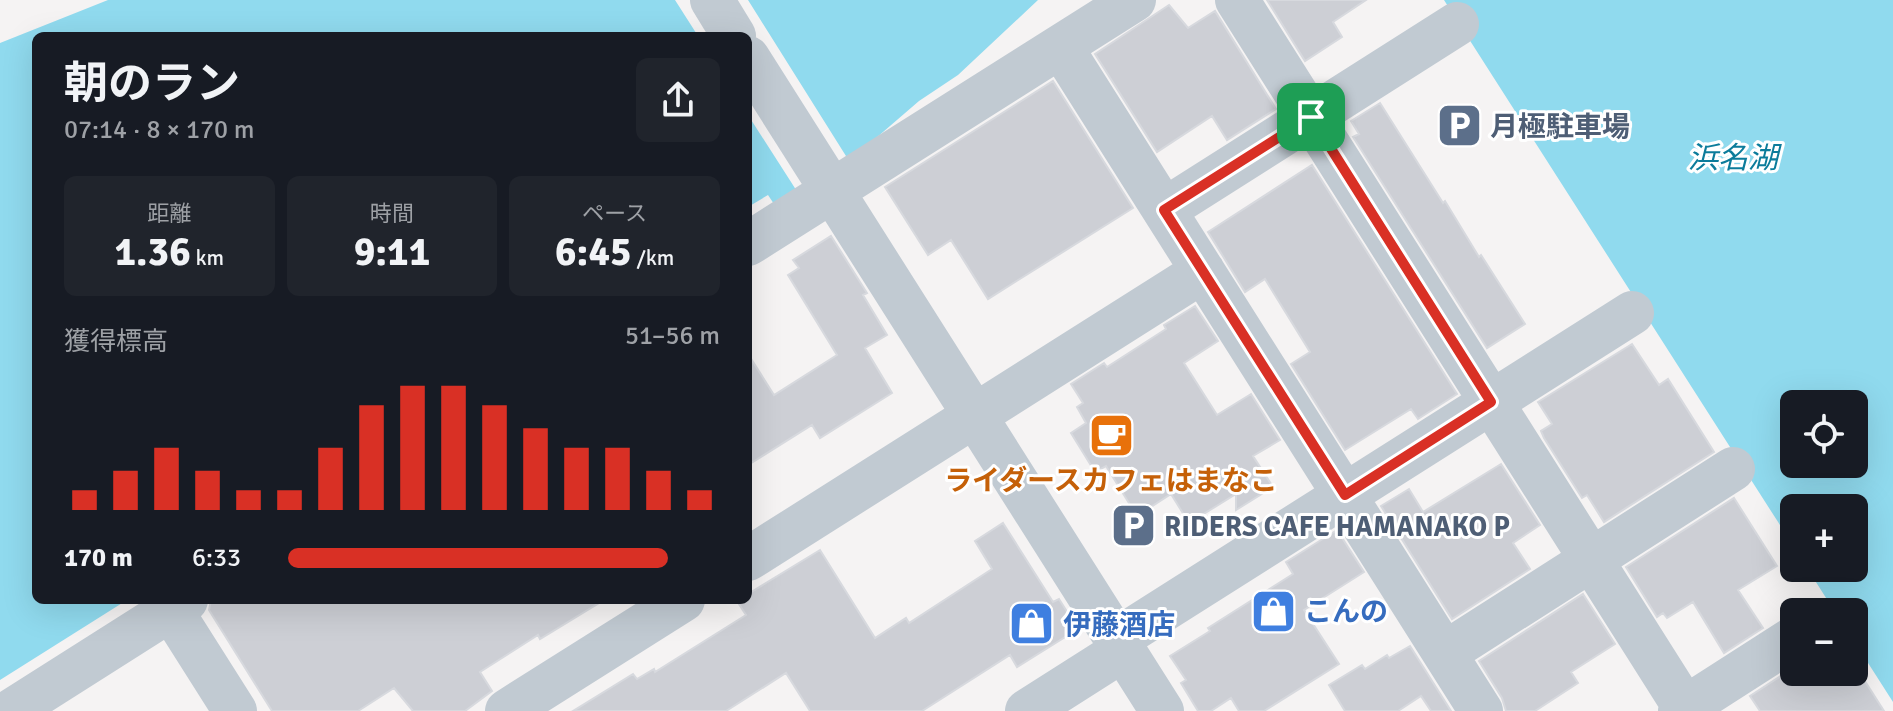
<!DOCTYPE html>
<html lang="ja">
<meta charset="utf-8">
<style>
:root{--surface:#171b24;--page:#20242c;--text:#f1f3f6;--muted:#9ea1a6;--accent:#d93025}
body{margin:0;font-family:Signika,"Noto Sans JP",sans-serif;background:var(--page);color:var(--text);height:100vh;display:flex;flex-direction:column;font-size:30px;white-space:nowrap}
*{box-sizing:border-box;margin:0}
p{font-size:26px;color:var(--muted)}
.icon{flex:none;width:44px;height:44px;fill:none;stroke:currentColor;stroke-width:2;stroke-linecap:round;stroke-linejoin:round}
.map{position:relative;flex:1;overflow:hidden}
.drawer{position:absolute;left:32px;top:32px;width:720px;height:572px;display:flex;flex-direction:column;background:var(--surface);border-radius:12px;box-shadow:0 8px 32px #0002}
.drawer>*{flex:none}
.buttons{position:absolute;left:1780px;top:390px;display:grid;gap:16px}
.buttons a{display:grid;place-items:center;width:88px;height:88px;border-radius:12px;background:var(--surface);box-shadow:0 8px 32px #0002;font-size:40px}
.pin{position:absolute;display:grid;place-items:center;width:68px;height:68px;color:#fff;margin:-34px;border-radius:16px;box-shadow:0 4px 12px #0006}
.round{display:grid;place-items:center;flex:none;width:84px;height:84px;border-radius:12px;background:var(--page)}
.headline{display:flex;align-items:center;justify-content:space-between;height:136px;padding:0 32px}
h1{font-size:44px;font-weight:700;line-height:60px}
.stats{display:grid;grid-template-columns:repeat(3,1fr);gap:12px;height:136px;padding:8px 32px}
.stats div{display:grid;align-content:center;border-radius:12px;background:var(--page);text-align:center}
.stats b{font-size:40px;font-weight:700}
.stats small{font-size:22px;font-weight:400}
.stats p{font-size:22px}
.chart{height:224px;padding:16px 32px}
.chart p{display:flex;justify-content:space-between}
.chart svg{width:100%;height:144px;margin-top:8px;stroke:var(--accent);stroke-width:6}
ul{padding:0 32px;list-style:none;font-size:26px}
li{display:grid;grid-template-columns:128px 96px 1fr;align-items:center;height:60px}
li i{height:20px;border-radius:10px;background:var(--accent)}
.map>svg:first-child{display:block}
</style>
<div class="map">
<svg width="1893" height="711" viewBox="0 0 1893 711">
<rect width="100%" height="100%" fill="#f5f3f3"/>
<path fill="#90daee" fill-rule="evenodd" d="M108 0H1038L958 75 919 101 854 157 776 207 768 195 748 207V36H36V600H127L0 680V43Z
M1444 0H1893V702L1854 641V612H1835L1807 568H1854V508H1794V547ZM1794 404H1854V464H1794Z"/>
<path fill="#f5f3f3" d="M675 0H748L851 164 800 196 748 115V36H698Z"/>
<path fill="#cdcfd5" stroke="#d7d9de" stroke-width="2" d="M1267 0H1366L1333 22 1342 37 1305 61Z
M1169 5 1188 28 1215 11 1276 109 1227 140 1212 116 1157 152 1095 54Z
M1053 81 1133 208 988 299 951 240 928 255 885 187Z
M1380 103 1443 203 1445 201 1479 257 1481 255 1525 324 1487 348 1353 137 1359 134 1351 121Z
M1312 165 1457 394 1418 419 1411 409 1345 450 1291 364 1310 352 1265 279 1245 292 1208 232Z
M831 236 867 293 863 295 887 335 865 348 892 393 820 438 812 425 748 465V354L774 395 837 355 788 275 799 268 793 260Z
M1195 306 1218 341 1184 363 1217 415 1251 394 1280 440 1253 456 1273 487 1236 510V494L1189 523 1171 494 1137 516 1106 466 1095 472 1071 433 1086 423 1077 407 1083 403 1071 384 1104 363 1107 367 1166 329 1164 325Z
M1632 344 1659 385 1668 379 1714 452 1604 522 1587 495 1582 498 1544 438 1541 431 1552 424 1538 402Z
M1501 464 1540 525 1513 543 1530 569 1452 619 1381 506 1409 489 1423 512Z
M1734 498 1777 566 1738 590 1763 628 1724 653 1693 602 1667 618 1663 613 1657 617 1626 567Z
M1003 523 1053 602 1059 599 1078 629 1017 667 1010 655 922 711H810L786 673 726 711H573L633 674 637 679 654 669 655 672 746 615 737 601 748 600V594L820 550 875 638 906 618 909 623 992 569 975 541Z
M1337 530 1364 572 1304 610 1339 664 1264 711H1239L1231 698 1211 711H1198L1181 683 1186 680 1170 656 1210 631 1208 628 1293 574 1286 562Z
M1583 594 1615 644 1571 672 1578 683 1535 711H1506L1502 698 1479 661Z
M211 600H604L540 639 538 635 480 672 492 691 465 711H413L394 688 358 711H272L209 610Z
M1410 646 1451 711H1431L1421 696 1398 711H1345L1329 685 1362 665 1365 669 1387 655 1389 658Z
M1854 664 1884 711H1760L1750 696 1790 670 1854 672Z"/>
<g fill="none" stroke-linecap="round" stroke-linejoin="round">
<path stroke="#c1cad2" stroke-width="44" d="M712 0 734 36
M1237 0 1687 711
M1061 47 1481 711
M748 58 1162 711
M1164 210 1457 24
M748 244 1134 0
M748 559 1203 271
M171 610 235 711
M1116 640 1632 313
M1445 653 1733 469
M11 711 186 600
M507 711 683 600
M1027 711 1123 650
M1680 711 1794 638"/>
</g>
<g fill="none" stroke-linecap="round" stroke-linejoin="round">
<defs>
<path id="route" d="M1311 117 1491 402 1345 495 1164 210Z"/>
</defs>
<use href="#route" stroke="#fff" stroke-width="16"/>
<use href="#route" stroke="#d93025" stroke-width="10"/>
</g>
<defs>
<symbol id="parking-square" viewBox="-11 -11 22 22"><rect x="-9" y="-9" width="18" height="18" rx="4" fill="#5c6f8a" stroke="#fff"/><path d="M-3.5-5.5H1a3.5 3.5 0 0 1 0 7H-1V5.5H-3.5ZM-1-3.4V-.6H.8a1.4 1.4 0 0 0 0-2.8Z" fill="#fff"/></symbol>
<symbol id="cafe-square" viewBox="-11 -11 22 22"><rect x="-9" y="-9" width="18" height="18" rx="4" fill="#e8710a" stroke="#fff"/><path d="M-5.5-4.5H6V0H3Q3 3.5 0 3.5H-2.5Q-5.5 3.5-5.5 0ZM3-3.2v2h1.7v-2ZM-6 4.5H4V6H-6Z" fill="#fff"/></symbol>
<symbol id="shop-square" viewBox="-11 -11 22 22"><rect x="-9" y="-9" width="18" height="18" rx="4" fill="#3f7fe0" stroke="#fff"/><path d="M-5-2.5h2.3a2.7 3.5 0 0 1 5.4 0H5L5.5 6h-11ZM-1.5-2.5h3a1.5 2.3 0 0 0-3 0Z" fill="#fff"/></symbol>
</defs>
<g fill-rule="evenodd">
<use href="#parking-square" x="1434" y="100" width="51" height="51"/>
<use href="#cafe-square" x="1086" y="410" width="51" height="51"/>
<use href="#parking-square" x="1108" y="500" width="51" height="51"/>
<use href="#shop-square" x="1248" y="586" width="51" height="51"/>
<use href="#shop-square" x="1006" y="598" width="51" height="51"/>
</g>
<g text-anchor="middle" stroke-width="6" stroke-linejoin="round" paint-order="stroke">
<g font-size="28" font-weight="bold" fill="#4e5e75" stroke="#fff" text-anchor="start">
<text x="1490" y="136">月極駐車場</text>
<text x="1164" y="536">RIDERS CAFE HAMANAKO P</text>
</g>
<g font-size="28" font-weight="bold" fill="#c56008" stroke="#fff">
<text x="1111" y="490">ライダースカフェはまなこ</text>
</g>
<g font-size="28" font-weight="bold" fill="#366cbe" stroke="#fff" text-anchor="start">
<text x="1304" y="621">こんの</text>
<text x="1063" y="634">伊藤酒店</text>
</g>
<g font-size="30" font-style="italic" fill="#0c7c9b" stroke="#fff">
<text x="1733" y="168">浜名湖</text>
</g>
</g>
</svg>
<div class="buttons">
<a><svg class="icon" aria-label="locate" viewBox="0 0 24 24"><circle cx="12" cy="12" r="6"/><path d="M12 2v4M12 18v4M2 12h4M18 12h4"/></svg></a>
<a>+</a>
<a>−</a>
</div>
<div class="pin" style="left:1311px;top:117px;background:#1e9e55"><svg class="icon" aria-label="arrive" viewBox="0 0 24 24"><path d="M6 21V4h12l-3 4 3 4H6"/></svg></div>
<section class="drawer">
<div class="headline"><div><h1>朝のラン</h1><p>07:14 · 8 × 170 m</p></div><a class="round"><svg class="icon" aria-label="share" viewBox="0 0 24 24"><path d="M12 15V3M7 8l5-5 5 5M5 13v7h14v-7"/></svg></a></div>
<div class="stats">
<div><p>距離</p><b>1.36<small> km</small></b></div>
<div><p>時間</p><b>9:11</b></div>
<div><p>ペース</p><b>6:45<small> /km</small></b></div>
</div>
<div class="chart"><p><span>獲得標高</span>51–56 m</p>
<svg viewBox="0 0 160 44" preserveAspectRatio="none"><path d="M5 44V38M15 44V32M25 44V25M35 44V32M45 44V38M55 44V38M65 44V25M75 44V12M85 44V6M95 44V6M105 44V12M115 44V19M125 44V25M135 44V25M145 44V32M155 44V38"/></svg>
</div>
<ul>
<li><b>170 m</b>6:33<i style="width:88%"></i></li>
</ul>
</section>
</div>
